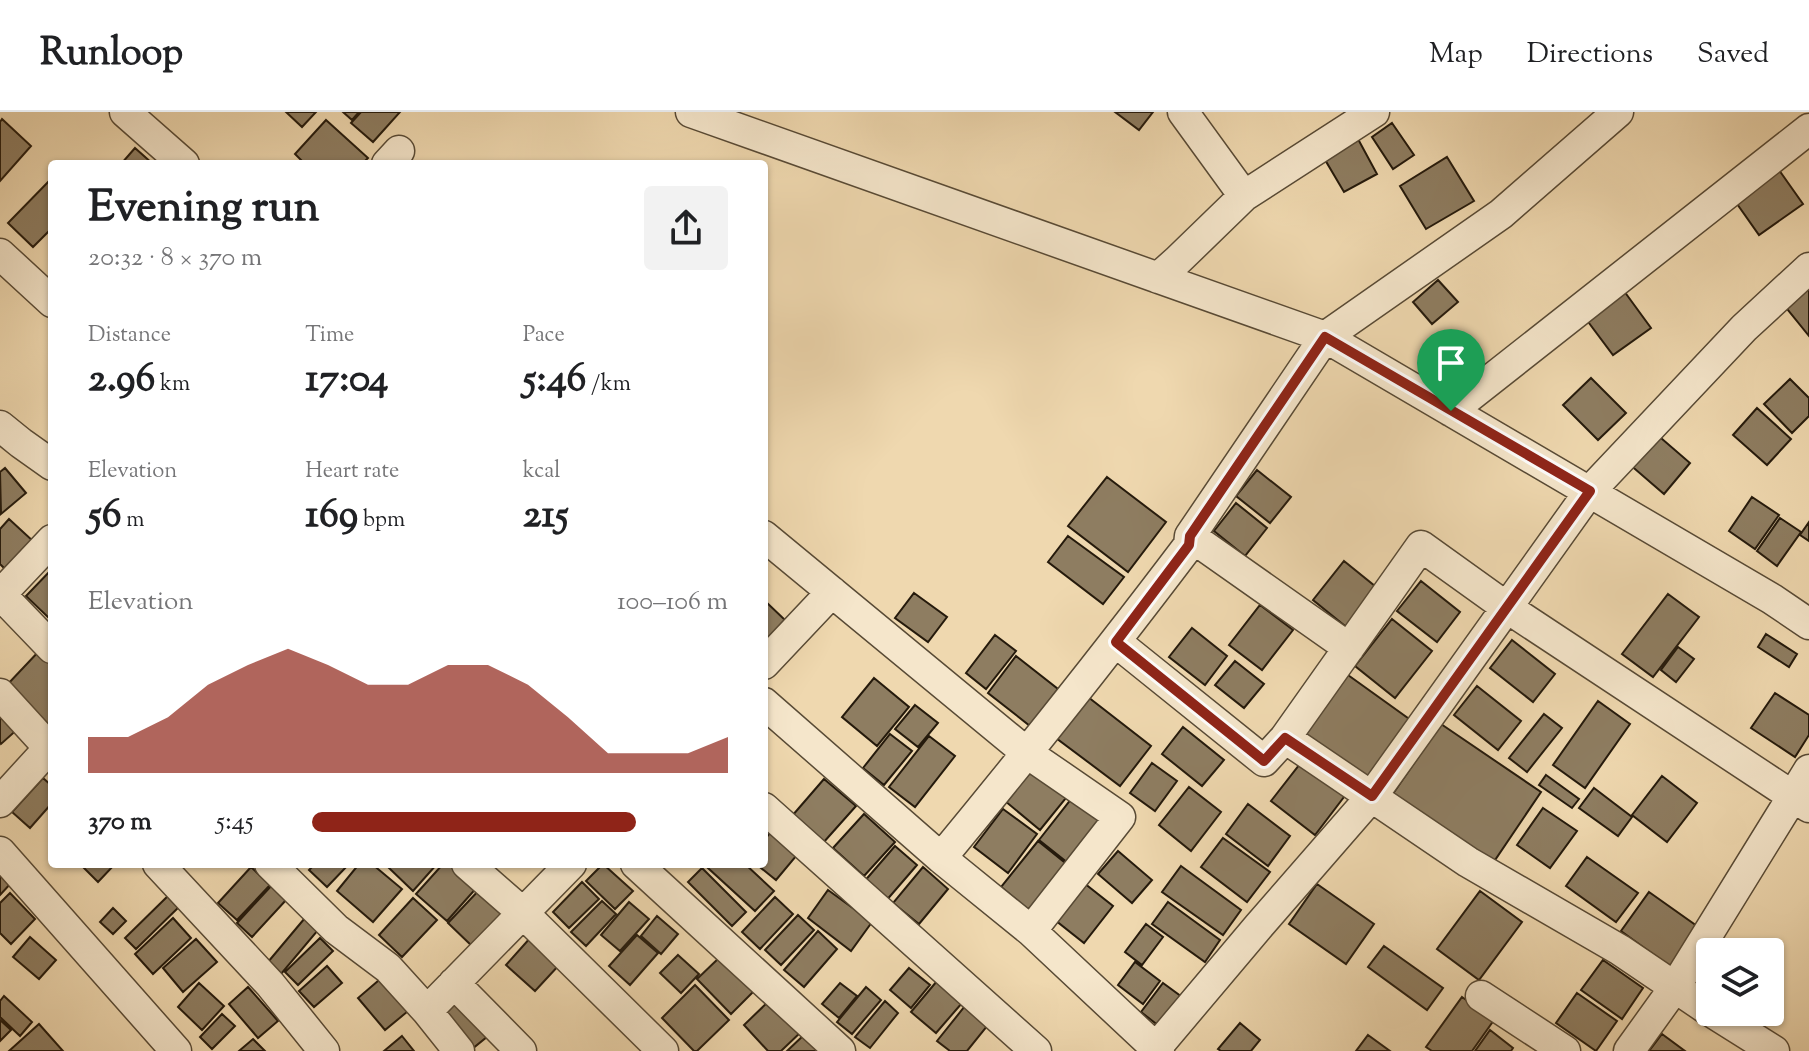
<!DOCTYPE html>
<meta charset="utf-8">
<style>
:root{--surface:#fff;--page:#f2f2f2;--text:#202124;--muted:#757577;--line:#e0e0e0;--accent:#8f2418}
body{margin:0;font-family:"Sorts Mill Goudy",serif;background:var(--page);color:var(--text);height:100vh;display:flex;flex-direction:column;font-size:30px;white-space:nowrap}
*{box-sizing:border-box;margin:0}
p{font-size:26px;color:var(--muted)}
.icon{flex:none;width:44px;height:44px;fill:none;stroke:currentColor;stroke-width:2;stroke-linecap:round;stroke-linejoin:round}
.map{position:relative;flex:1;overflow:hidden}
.drawer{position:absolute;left:48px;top:48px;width:720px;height:708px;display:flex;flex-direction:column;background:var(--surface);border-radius:8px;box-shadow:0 2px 6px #0004}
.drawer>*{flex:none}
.buttons{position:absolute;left:1696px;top:826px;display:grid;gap:16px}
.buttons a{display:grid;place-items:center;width:88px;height:88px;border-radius:8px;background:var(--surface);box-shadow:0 2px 6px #0004;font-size:40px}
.pin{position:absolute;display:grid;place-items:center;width:68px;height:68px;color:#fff;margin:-82px -34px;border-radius:50% 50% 50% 0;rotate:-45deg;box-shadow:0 0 8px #0007}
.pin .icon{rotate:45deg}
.round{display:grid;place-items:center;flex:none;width:84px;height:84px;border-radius:8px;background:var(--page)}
.head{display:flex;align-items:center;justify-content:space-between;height:136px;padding:0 40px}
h1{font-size:44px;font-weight:700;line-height:60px}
.metrics{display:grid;grid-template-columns:repeat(3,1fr);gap:12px;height:136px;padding:8px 40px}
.metrics div{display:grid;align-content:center}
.metrics b{font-size:40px;font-weight:700}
.metrics small{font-size:22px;font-weight:400}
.metrics p{font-size:22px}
.chart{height:224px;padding:16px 40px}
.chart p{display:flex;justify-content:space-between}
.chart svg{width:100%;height:144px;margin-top:8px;fill:var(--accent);opacity:.7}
ul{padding:0 40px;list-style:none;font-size:26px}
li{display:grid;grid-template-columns:128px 96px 1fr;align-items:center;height:60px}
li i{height:20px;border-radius:10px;background:var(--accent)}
header{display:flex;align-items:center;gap:48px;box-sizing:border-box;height:112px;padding:0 40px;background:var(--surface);border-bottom:2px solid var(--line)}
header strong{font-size:38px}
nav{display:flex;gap:44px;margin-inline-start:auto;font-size:28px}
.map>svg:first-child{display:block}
</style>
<header>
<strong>Runloop</strong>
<nav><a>Map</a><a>Directions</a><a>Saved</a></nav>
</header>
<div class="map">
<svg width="1809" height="939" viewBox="0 0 1809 939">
<rect width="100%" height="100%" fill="#efd8af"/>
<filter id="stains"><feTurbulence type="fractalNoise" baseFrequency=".0025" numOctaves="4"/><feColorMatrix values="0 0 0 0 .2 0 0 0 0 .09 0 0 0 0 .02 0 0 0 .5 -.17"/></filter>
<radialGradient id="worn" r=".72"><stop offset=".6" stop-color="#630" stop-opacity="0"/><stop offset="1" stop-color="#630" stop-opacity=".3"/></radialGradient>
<path fill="#8e7d61" stroke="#251a0c" stroke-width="2" d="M286 0H316L302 15Z
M343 0H359L352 8Z
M361 0H400L373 30 351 11Z
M1115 0H1153L1139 18Z
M2 7 31 34 0 69V10Z
M326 8 368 46 362 52H305L295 42Z
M1392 11 1414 43 1393 57 1372 25Z
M1358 27 1377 62 1344 80 1324 46Z
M135 36 153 52H121Z
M1447 45 1474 89 1426 117 1400 74Z
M1779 58 1803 92 1759 123 1735 89Z
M52 66V116L33 135 8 111Z
M1438 168 1458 190 1432 212 1413 190Z
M1809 171V224L1783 192Z
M1624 179 1651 216 1613 243 1586 207Z
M1591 266 1626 301 1598 328 1563 293Z
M1790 267 1809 286V304L1792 321 1764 292Z
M1757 296 1791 327 1767 353 1733 323Z
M1654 320 1690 351 1664 382 1628 351Z
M5 356 26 381 1 402 0 360Z
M1257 358 1291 385 1270 411 1236 384Z
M1107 365 1166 410 1128 460 1068 414Z
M1752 385 1779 403 1755 437 1729 419Z
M1236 391 1267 416 1245 444 1214 419Z
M1780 406 1801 420 1777 454 1757 439Z
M9 407 34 430 7 459 0 452V417Z
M1809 410V429L1800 423Z
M1068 424 1124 465 1103 492 1048 450Z
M1344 449 1381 479 1350 518 1313 488Z
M52 457V509L26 484Z
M1421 469 1460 500 1437 530 1397 499Z
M914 481 947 505 928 530 895 506Z
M1668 482 1699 505 1653 565 1622 542Z
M764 488 785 508 764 531Z
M1260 493 1293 518 1262 558 1229 533Z
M1392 507 1432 539 1395 586 1355 554Z
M1192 516 1227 544 1205 573 1169 545Z
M1766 522 1797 542 1789 555 1758 535Z
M995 523 1016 539 986 577 966 561Z
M1512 528 1555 562 1533 590 1490 556Z
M1678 535 1694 547 1676 570 1661 558Z
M41 537 52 548V611L48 615 6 574Z
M1016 544 1058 577 1030 614 988 581Z
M1235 549 1264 572 1244 596 1215 573Z
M1341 558 1412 609 1368 671 1297 620Z
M874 566 909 595 877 634 842 605Z
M1477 574 1521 609 1498 638 1454 603Z
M1775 581 1809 603V623L1795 645 1751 616Z
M1088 585 1151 634 1120 674 1056 626Z
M1598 589 1630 612 1585 676 1553 653Z
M0 591 21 614 1 632 0 630Z
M915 593 938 611 918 635 895 617Z
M1544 602 1562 616 1527 660 1509 646Z
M1441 612 1541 680 1491 754 1390 686Z
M1183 615 1224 648 1202 674 1162 642Z
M890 622 912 639 884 673 863 656Z
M929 624 955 644 915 695 889 675Z
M1303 648 1347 681 1315 723 1271 689Z
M1152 651 1177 669 1155 699 1130 681Z
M1032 658 1066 686 1040 718 1005 689Z
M1546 663 1579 687 1572 696 1539 673Z
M1662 664 1697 691 1667 730 1632 703Z
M43 666 52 674V691L30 716 12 700Z
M824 667 856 694 823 731 792 704Z
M1189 675 1221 700 1191 739 1159 713Z
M1594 676 1632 705 1618 724 1579 696Z
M1072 686 1102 709 1068 751 1039 728Z
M1248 692 1290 724 1268 754 1226 722Z
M1543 696 1577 719 1550 756 1517 733Z
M1003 697 1037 722 1008 761 974 735Z
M864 702 895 730 864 764 833 736Z
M770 721 797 743 776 768 756 752H764V728Z
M1223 726 1270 760 1247 790 1201 755Z
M1038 729 1069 754 1031 800 1001 775Z
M895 734 917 753 885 790 863 771Z
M1118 739 1152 768 1132 791 1098 762Z
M1587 745 1638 781 1616 810 1566 774Z
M80 752H115L98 770Z
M315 752H349L327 775 309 758Z
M359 752H372L402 777 373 810 337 779Z
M393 752H437L413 779 389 756Z
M443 752H456L479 773 447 809 416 782Z
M603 752 633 779 615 797 586 769Z
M711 752H745L774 779 755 799 708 756Z
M1181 754 1241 798 1223 823 1162 780Z
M251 755 270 773 237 808 218 791Z
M923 755 948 777 919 812 893 791Z
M702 756 746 800 732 814 688 770Z
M0 759 12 770 0 783Z
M582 770 599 787 569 816 553 800Z
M1084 771 1113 794 1084 831 1055 808Z
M1317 772 1374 812 1346 852 1289 812Z
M272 773 287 787 252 825 237 811Z
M481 776 507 801 473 835 448 811Z
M828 778 872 810 851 839 808 806Z
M173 779 184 790 136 837 125 826Z
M1480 779 1522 810 1479 868 1437 837Z
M1649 780 1704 819 1676 859 1621 819Z
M10 781 35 807 11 832 0 821V791Z
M775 785 793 802 760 837 742 820Z
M413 786 437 808 402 845 379 823Z
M602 789 616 802 586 834 571 820Z
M629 790 649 807 620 839 601 823Z
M1168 790 1220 828 1205 850 1152 812Z
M113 796 126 809 113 822 100 810Z
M310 800 324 811 281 862 268 850Z
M798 803 814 818 781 853 765 838Z
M657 804 678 822 661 842 641 824Z
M173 806 191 826 153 862 135 842Z
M1146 812 1163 825 1142 853 1125 840Z
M818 819 837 837 804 875 784 858Z
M637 823 658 841 630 873 609 854Z
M30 825 56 848 39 867 13 845Z
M531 825 560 852 535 879 506 853Z
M320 826 333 839 298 873 285 860Z
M196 827 217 850 183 880 163 856Z
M1384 834 1443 876 1427 898 1368 855Z
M678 843 699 862 681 881 660 861Z
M720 845 754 879 731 902 697 867Z
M1603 848 1643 876 1622 907 1581 878Z
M1135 850 1160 869 1143 892 1118 873Z
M327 854 342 871 314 895 299 879Z
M909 856 930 873 911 896 890 878Z
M385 863 413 895 385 918 358 886Z
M937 869 962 891 936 921 911 900Z
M199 871 224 894 202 918 178 895Z
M840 871 857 884 839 906 822 892Z
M1163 871 1182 885 1159 914 1141 900Z
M695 873 729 908 697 939H694L662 906Z
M248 875 278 909 258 926 229 892Z
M866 875 881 888 852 922 837 910Z
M1577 881 1617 909 1596 939 1556 911Z
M4 884 32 910 20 924 0 905V889Z
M1462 885 1494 908 1472 939H1432L1426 935Z
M456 886 488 924 472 937 440 900Z
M771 887 802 919 781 939H768L744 913Z
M885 889 898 901 870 936 855 925Z
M965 894 988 913 967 939H950L937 929Z
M222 902 235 914 212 937 200 925Z
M0 908 11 918 0 929Z
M1240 911 1260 928 1251 939H1221L1218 937Z
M39 912 63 939H9Z
M1490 918 1513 936 1511 939H1475Z
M805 922 821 939H787Z
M1662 922 1685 939H1649Z
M1368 923 1390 939H1356Z
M402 924 414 939H384Z
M253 927 265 939H239Z"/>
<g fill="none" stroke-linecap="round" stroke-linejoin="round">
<defs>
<path id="minor" d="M125 0 184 52
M691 0 1325 225 1772 487 1809 512
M1183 0 1244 84
M387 52 399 39
M0 142 52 190
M1158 166 1177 149 1244 84 1374 0
M1451 299 1809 17
M0 314 21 331 52 353
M764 424 1027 641 1120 705 1031 819
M1190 424 1349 536
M0 482 52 536
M0 483 52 428
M1116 530 1264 649 1285 626 1421 434 1506 495 1809 695
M764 552 832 480
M0 582 52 639
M764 591 941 746 1031 819 1159 939
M1285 626 1468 750 1620 838 1710 899
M0 690 52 633
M764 696 1036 939
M0 740 176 939
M941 746C1026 643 1109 539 1189 433L1190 424 1325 225 1501 102 1618 0
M158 752 270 872 324 939
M270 752 336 817 388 856 427 899 459 939
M467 752 523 801 663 939
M636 752 840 939
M454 871 521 939
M1481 884 1565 939
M427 899 571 752
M1712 900 1774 939
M1156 936 1258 815 1372 684 1590 379 1744 216 1809 156
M1629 939 1675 875 1809 658"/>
</defs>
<use href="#minor" stroke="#584a35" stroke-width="33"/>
<use href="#minor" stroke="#f5e6cb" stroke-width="30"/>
</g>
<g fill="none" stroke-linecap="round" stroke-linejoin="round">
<defs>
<path id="route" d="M1325 225 1590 379 1372 684 1285 626 1264 649 1116 530 1189 433 1190 424Z"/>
</defs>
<use href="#route" stroke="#fff" stroke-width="16"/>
<use href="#route" stroke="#8f2418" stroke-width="10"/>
</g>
<rect width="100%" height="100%" filter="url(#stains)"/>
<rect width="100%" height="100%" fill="url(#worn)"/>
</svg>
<div class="buttons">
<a><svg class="icon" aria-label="layers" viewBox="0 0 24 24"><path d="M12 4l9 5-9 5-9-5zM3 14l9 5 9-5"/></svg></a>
</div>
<div class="pin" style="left:1451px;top:299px;background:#1e9e55"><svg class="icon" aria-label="arrive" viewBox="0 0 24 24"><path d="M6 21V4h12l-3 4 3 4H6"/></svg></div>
<section class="drawer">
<div class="head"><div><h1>Evening run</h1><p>20:32 · 8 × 370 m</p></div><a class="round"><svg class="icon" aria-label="share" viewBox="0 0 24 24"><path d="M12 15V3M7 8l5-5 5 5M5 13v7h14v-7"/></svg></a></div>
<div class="metrics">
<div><p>Distance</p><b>2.96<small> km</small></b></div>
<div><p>Time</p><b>17:04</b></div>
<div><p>Pace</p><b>5:46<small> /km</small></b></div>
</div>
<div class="metrics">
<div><p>Elevation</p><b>56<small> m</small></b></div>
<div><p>Heart rate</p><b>169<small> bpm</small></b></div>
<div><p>kcal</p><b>215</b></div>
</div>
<div class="chart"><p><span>Elevation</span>100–106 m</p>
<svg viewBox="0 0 160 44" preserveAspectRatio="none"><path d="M0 44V33L10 33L20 27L30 17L40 11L50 6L60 11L70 17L80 17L90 11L100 11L110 17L120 27L130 38L140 38L150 38L160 33V44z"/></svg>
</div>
<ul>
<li><b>370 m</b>5:45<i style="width:78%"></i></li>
</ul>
</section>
</div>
